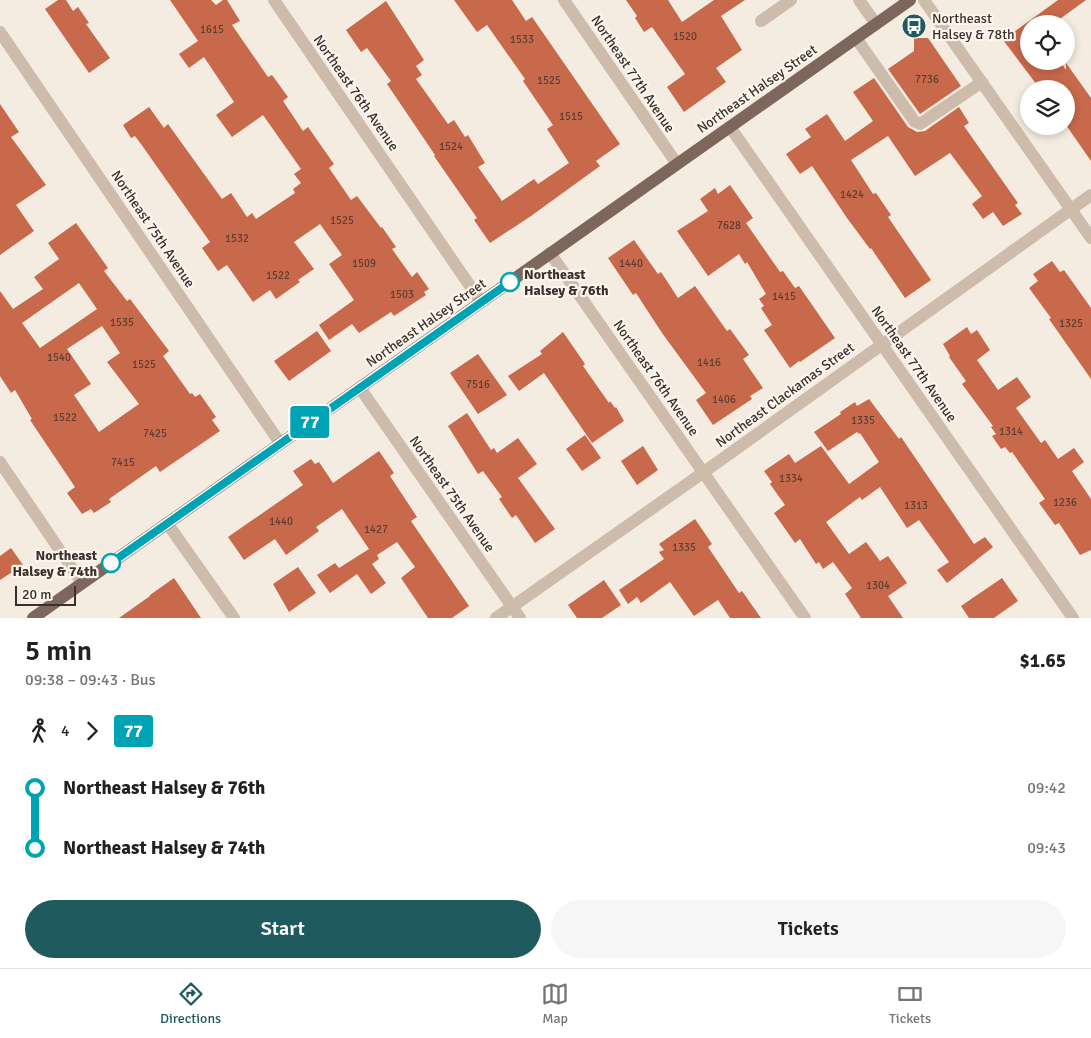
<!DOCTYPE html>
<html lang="en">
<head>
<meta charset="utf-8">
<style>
  body { margin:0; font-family:Signika,sans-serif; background:#f6f6f6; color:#202124; height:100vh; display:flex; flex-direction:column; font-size:19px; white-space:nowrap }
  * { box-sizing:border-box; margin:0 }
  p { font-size:16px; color:#757577 }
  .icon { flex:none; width:28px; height:28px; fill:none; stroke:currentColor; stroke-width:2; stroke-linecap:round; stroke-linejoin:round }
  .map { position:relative; height:618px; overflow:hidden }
  .sheet { display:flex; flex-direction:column; background:#fff; flex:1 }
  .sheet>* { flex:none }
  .badge { padding:0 10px; border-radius:4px; font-size:18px; line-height:32px }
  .tools { position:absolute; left:1020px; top:15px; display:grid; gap:10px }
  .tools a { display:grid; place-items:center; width:55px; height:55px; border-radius:50%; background:#fff; box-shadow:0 2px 8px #0003; font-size:25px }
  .scale { position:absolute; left:15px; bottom:12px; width:61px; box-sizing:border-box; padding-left:5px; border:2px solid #3b302b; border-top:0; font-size:14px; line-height:18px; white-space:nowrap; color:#3b302b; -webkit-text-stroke:4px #fbf5ee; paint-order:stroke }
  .map>.badge { position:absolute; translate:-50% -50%; box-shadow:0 0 0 2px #fff }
  .legs { display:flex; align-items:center; gap:8px; height:55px; padding:0 25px; font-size:16px }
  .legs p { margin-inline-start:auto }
  .head { display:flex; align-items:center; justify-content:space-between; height:85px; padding:0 25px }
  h1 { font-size:28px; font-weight:600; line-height:38px }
  .button { display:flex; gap:10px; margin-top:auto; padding:10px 25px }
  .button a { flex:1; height:58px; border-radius:30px; background:#1f5a5e; color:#fff; font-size:20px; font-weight:600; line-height:58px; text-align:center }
  .button a+a { background:#f6f6f6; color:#202124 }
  ul { padding:0 25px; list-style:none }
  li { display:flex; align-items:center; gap:18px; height:60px; font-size:19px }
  li i { display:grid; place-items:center; width:8px; height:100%; margin:0 6px; background:currentColor }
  li i::after { content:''; width:12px; height:12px; margin:-6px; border:4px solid; border-radius:50%; background:#fff }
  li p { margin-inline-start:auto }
  li:first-child i { background:linear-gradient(#0000 50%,currentColor 0) }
  li:last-child i { background:linear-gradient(currentColor 50%,#0000 0) }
  .menu { display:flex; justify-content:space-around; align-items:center; height:70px; border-top:1px solid #e0e0e0; background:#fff; font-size:14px; color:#757577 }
  .menu a { display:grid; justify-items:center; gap:2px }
  .menu .on { color:#1f5a5e }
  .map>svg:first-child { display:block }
</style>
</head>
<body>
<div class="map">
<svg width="1091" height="618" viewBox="0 0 1091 618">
  <rect width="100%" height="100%" fill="#f4ebe1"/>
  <!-- building -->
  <g fill="#c8694b" fill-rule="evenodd">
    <polygon points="58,0 66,0 73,11 78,7 89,23 86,24 110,58 89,73 45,9"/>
    <polygon points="170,0 211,0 216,5 223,0 227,0 240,21 232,25 268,77 272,75 288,97 283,101 303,131 308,127 334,164 329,168 351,200 357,196 381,228 382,227 396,247 392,249 412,277 417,272 429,289 424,292 426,295 394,316 391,312 359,333 352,324 329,340 319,325 354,300 329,264 342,255 320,224 294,242 314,269 298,280 300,282 276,299 270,290 253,302 227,265 218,271 202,248 210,242 141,144 135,136 131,138 123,125 149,107 164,128 168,124 222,199 231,193 247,217 252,213 256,219 295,193 293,189 301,183 294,174 301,169 263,115 232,137 216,115 234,102 204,57 189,68 179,54 198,41"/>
    <polygon points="454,0 512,0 526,21 532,17 620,144 596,161 600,166 531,216 490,243 474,220 477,218 434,156 435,155 387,84 391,81 367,48 361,52 346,30 386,1 424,60 416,66 422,75 416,79 448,124 454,120 465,137 468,135 485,163 478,167 502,201 534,179 538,184 569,163 547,129 553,125 523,81 525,79 487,25 477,32"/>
    <polygon points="626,0 668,0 682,22 714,0 745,0 721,16 742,50 716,68 726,82 684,112 667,87 685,74 652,27 644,32 635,18 637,16"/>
    <polygon points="1058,0 1086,0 1053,24 1029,24 1029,61 1060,61 1066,70 1066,63 1091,98 1091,161 1066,125 1066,89 1040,89 1003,40"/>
    <polygon points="914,38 928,38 961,86 920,114 888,69 914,51"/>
    <polygon points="874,78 908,127 917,132 925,131 959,107 969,123 964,126 1018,203 1015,205 1022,214 1003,226 993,212 983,219 972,204 982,196 950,153 915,176 888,136 851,160 873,194 876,193 891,215 888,217 931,280 905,298 871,248 870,249 847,218 812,166 800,174 786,154 811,137 805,129 827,114 845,141 873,121 853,92"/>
    <polygon points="0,104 19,132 11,137 46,185 16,205 34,231 0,255"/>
    <polygon points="730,185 753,218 746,223 780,272 783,271 795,288 799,286 835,338 800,362 799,361 790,368 764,330 772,325 761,308 764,306 759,299 766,294 747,262 745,264 739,254 708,276 677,231 708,211 700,199 715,188 718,194"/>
    <path d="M76 223 108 268 104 271 127 301 130 299 169 351 163 356 190 394 192 393 195 397 200 394 216 417 212 420 220 431 160 472 156 466 109 499 111 502 94 513 91 509 82 514 67 493 75 487 30 420 32 419 15 390 11 393 0 376V291L13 309 43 289 34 277 59 259 48 243ZM79 283 97 309 40 348 22 323ZM102 326 120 353 107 362 139 404 99 432 74 395 91 384 67 349Z"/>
    <polygon points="634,240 658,274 661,272 678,298 695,286 727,331 730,329 749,355 743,359 763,388 750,396 752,399 713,425 696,400 706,393 662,333 636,293 633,295 608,258"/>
    <polygon points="1052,261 1060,272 1064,270 1091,308 1091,379 1049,319 1051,318 1029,288 1038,281 1033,274"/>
    <polygon points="967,327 971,334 977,330 990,350 977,360 998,390 1017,377 1031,397 1016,408 1041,443 1045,440 1058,459 1074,448 1084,462 1072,471 1091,499 1091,550 1080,555 1059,523 1055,525 1039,503 1045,499 1012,452 1010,453 1005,447 1001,449 992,436 996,434 991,427 993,426 962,384 966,381 949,357 950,356 943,344"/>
    <polygon points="317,331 331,351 289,381 274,361"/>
    <polygon points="563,332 585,364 583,366 609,403 610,401 615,408 616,407 624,421 592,443 544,373 519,391 508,376 542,354 540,351"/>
    <polygon points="478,354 507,395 478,414 450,373"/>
    <polygon points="869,399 899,439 901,437 974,544 985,537 993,547 947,583 937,570 949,562 919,520 907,528 880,487 862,500 860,497 826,522 849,554 866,542 880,561 888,556 907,583 888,596 903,618 861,618 845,594 852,588 833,562 823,569 819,562 816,564 800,539 795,543 774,513 785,505 770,484 772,482 764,471 789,454 795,463 821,446 849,484 879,462 860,433 859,434 857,432 828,451 814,432 841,414 840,412 855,402 857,406"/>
    <polygon points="467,413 491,450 494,448 497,453 518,438 537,464 518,478 555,529 535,543 516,515 512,518 499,499 502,497 483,471 478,474 448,426"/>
    <polygon points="585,435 601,458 582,471 566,449"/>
    <polygon points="643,446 658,470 637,485 621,461"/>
    <polygon points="379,451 394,473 390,476 417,517 411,521 469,606 452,618 428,618 401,578 415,567 397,542 377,555 379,559 372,564 386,583 371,594 357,574 330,593 317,575 335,563 339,568 369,549 342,509 316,527 319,531 286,555 275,539 244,560 228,537 303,485 293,471 311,459 315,464 319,462 333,483"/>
    <polygon points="695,519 712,544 708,547 739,593 742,591 761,618 730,618 718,600 694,616 670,582 641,603 637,597 628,604 619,590 664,559 659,552 664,550 659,544"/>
    <polygon points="11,548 23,565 0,580 0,556"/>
    <polygon points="298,567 316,593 289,612 273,584"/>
    <polygon points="174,578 201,618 119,618 150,596 150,595"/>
    <polygon points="1002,578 1018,601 994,618 969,618 961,606"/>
    <polygon points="604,580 621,605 602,618 577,618 568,605"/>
  </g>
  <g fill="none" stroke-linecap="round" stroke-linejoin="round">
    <!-- minor -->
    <g stroke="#cdbbac" stroke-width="12">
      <polyline points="274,0 481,302"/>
      <polyline points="564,0 677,164"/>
      <polyline points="859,0 876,24"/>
      <polyline points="924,0 1091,238"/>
      <polyline points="761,21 791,0"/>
      <polyline points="0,32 280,443"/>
      <polyline points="856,38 915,122 920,124 982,82"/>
      <polyline points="730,127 1073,618"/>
      <polyline points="550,253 805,618"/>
      <polyline points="360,388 520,618"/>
      <polyline points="0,462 82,583"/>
      <polyline points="167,523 234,618"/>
      <polyline points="496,618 704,472 1091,195"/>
    </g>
    <!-- major -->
    <polyline stroke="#7d675c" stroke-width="12" points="33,618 910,0"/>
  </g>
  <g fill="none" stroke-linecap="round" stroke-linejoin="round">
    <defs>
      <polyline id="line-1" points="111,563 510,282"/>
    </defs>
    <!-- line-1 casing -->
    <use href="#line-1" stroke="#fff" stroke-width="11"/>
    <!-- line-1 -->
    <use href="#line-1" stroke="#00a3b4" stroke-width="8"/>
  </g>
  <!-- icons -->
  <defs>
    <symbol id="bus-disc" viewBox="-11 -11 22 22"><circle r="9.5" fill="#1f5a5e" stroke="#fbf5ee"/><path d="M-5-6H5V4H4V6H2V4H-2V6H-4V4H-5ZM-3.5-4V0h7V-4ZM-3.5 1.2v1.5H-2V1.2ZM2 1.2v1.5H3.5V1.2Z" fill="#fff"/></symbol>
  </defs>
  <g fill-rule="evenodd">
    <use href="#bus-disc" x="900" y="12" width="28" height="28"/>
  </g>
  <!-- markers -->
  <g fill="#fff" stroke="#00a3b4" stroke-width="2.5">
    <circle cx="510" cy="282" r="9"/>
    <circle cx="111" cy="563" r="9"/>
  </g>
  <g text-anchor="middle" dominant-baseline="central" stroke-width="4.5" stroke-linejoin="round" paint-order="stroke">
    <!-- number labels -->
    <g font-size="11" fill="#5e3e33">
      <text x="212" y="29">1615</text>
      <text x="685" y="36">1520</text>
      <text x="522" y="39">1533</text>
      <text x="927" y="79">7736</text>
      <text x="549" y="80">1525</text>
      <text x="571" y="116">1515</text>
      <text x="451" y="146">1524</text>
      <text x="852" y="194">1424</text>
      <text x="342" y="220">1525</text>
      <text x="729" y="225">7628</text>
      <text x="237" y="238">1532</text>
      <text x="364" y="263">1509</text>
      <text x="631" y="263">1440</text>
      <text x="278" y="275">1522</text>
      <text x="402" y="294">1503</text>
      <text x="784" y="296">1415</text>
      <text x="122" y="322">1535</text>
      <text x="1071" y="323">1325</text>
      <text x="59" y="357">1540</text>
      <text x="709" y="362">1416</text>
      <text x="144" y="364">1525</text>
      <text x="478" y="384">7516</text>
      <text x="724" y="399">1406</text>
      <text x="65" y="417">1522</text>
      <text x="863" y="420">1335</text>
      <text x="1011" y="431">1314</text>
      <text x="155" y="433">7425</text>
      <text x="123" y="462">7415</text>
      <text x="791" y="478">1334</text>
      <text x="1065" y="502">1236</text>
      <text x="916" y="505">1313</text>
      <text x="281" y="521">1440</text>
      <text x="376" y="529">1427</text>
      <text x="684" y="547">1335</text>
      <text x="878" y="585">1304</text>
    </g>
    <!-- poi labels -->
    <g font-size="14" fill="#3b302b" stroke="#fbf5ee" text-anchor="start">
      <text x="932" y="18">Northeast<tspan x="932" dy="16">Halsey &amp; 78th</tspan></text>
    </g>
    <!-- street labels -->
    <g font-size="14" fill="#3b302b" stroke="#fbf5ee">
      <text transform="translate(633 74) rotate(56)">Northeast 77th Avenue</text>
      <text transform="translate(757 89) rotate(-35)">Northeast Halsey Street</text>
      <text transform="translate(356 93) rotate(55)">Northeast 76th Avenue</text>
      <text transform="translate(153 229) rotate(56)">Northeast 75th Avenue</text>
      <text transform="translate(426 323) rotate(-35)">Northeast Halsey Street</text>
      <text transform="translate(914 364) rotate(55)">Northeast 77th Avenue</text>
      <text transform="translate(656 378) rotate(55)">Northeast 76th Avenue</text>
      <text transform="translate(785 395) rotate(-36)">Northeast Clackamas Street</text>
      <text transform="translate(452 494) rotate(55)">Northeast 75th Avenue</text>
    </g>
    <!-- stop labels -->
    <g font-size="14" font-weight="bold" fill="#3b302b" stroke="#fbf5ee" text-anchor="start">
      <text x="524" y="274">Northeast<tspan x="524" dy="16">Halsey &amp; 76th</tspan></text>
      <text x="97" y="555" text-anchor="end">Northeast<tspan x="97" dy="16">Halsey &amp; 74th</tspan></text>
    </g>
  </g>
</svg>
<div class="tools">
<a><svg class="icon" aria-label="locate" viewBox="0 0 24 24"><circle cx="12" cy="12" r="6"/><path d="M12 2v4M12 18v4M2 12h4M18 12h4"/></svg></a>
<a><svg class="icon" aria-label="layers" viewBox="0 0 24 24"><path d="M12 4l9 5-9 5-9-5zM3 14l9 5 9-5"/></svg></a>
</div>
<div class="scale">20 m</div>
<b class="badge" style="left:310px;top:422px;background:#00a3b4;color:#fff">77</b>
</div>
<section class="sheet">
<div class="head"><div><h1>5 min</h1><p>09:38 – 09:43 · Bus</p></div><b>$1.65</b></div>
<div class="legs"><svg class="icon" aria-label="walk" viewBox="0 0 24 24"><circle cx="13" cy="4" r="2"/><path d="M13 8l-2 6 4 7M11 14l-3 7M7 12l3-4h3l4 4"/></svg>4<svg class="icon" aria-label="forward" viewBox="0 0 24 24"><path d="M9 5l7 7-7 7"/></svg><b class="badge" style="background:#00a3b4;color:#fff">77</b></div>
<ul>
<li><i style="color:#00a3b4"></i><b>Northeast Halsey &amp; 76th</b><p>09:42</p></li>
<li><i style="color:#00a3b4"></i><b>Northeast Halsey &amp; 74th</b><p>09:43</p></li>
</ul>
<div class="button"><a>Start</a><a>Tickets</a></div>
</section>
<nav class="menu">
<a class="on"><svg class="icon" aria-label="directions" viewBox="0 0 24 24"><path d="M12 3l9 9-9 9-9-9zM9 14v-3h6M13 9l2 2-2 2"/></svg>Directions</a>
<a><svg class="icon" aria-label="map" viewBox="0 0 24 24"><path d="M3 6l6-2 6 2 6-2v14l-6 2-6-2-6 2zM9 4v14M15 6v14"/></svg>Map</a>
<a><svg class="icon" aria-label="tickets" viewBox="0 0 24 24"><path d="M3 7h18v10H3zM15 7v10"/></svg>Tickets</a>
</nav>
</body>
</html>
